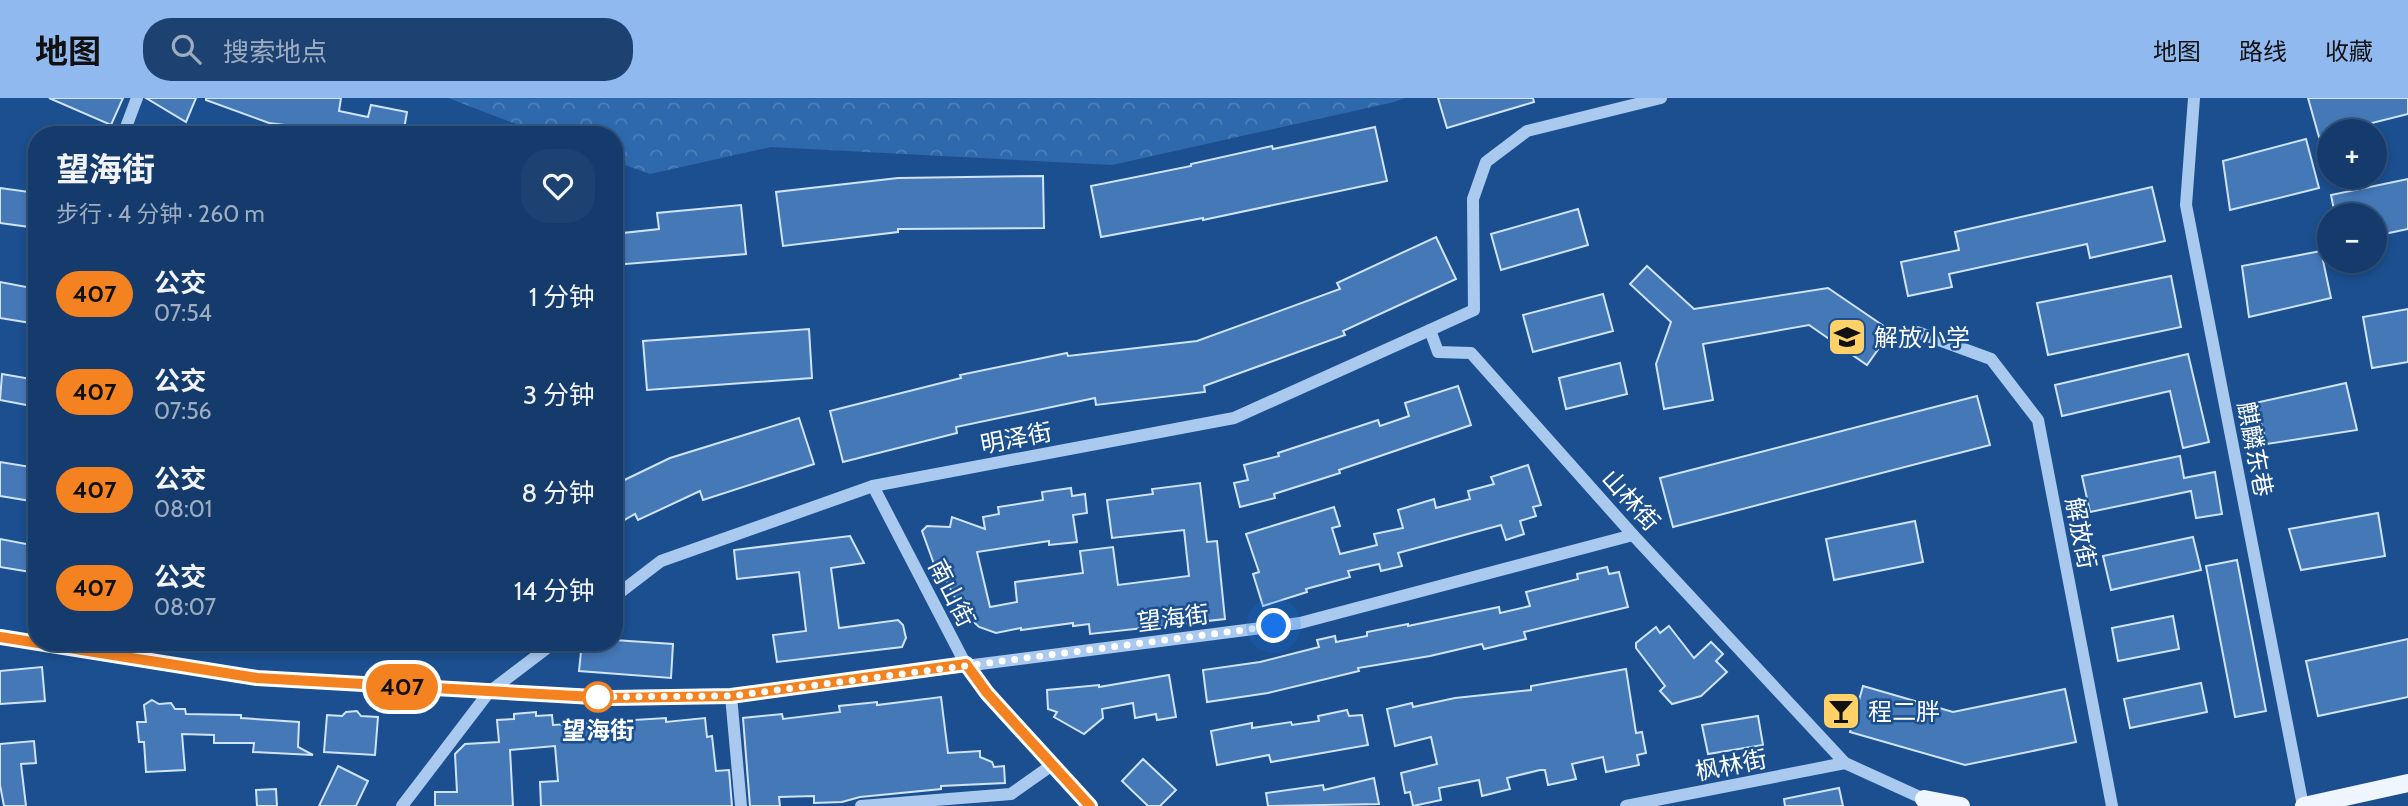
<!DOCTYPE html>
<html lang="zh">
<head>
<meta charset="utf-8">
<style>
  body { margin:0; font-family:Cabin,"Noto Sans SC",sans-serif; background:#1d4271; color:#f1f3f6; height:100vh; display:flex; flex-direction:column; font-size:26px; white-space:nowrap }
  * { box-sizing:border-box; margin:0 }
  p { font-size:23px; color:#9dadc1 }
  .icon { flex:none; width:38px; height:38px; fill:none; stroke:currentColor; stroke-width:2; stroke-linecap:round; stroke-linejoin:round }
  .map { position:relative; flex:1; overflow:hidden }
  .panel { position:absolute; left:28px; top:28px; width:595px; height:525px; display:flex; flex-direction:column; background:#143b6b; border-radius:28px; box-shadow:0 4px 10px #0003,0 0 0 2px #33557e }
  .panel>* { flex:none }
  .badge { padding:0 14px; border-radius:23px; font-size:24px; line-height:46px }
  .fabs { position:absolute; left:2317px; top:21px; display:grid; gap:14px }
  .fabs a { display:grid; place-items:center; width:70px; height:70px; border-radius:50%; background:#143b6b; box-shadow:0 4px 10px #0003,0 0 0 2px #33557e; font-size:35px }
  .you { position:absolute; width:35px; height:35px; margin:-18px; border:5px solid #fff; border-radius:50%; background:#1a73e8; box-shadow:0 0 0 10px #1a73e833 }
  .map>.badge { position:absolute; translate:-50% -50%; box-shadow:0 0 0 4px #fff }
  .round { display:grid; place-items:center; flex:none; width:74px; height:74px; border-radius:28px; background:#1d4271 }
  .headline { display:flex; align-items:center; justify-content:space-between; height:119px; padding:0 28px }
  h1 { font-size:33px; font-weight:700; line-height:52px }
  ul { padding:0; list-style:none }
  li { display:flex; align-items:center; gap:21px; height:98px; padding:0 28px }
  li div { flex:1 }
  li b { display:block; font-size:26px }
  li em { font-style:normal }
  li .badge { min-width:77px; font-weight:700; text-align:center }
  header { display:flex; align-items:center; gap:42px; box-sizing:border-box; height:98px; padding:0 35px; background:#90b9f0; color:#111 }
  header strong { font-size:33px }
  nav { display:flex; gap:38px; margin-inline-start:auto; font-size:24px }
  .search { width:490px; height:63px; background:#1d4271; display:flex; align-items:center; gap:18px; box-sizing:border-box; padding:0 24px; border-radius:28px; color:#9dadc1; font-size:26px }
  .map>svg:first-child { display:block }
</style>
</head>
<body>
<header>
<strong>地图</strong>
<div class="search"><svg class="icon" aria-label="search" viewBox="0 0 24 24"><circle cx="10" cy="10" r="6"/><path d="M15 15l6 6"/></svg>搜索地点</div>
<nav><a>地图</a><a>路线</a><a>收藏</a></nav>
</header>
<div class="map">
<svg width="2408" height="708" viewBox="0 0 2408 708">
  <defs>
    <pattern id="forest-crowns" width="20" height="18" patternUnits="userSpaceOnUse" patternTransform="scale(1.75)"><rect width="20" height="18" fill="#2e69ad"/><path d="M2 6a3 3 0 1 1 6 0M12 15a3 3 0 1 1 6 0" fill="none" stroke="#4d80b9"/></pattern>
  </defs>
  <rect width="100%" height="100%" fill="#1b4f8f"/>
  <!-- forest -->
  <polygon fill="url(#forest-crowns)" points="448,0 1405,0 1394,4 1112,67 771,49 650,76 614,63 614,37 545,37"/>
  <!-- building -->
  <g fill="#4478b7" stroke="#cfe3fa" stroke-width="2">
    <polygon points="49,0 123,0 111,27"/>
    <polygon points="146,0 196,0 186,24"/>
    <polygon points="206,0 341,0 339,13 368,19 371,7 407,14 403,37 364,37 269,25 206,2"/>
    <polygon points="1438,0 1533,0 1534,4 1447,30"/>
    <polygon points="2308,0 2408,0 2408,16 2340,33 2329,33 2329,36 2319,39"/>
    <polygon points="1375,29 1387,83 1203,122 1203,120 1101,139 1091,88 1191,68 1191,66 1272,48 1273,51"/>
    <polygon points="2306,41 2319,90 2230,112 2223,63"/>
    <polygon points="1043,78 1044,130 898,131 898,134 783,148 776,94 898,80"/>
    <polygon points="2408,81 2408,131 2375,138 2375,117 2335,117 2331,97"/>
    <polygon points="2152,89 2165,143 2090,160 2087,146 1949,176 1952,189 1908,198 1901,164 1959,152 1955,134"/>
    <polygon points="0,90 37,95 37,130 0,125"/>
    <polygon points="741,107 746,156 614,167 614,136 659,131 657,115"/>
    <polygon points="1578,111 1588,147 1501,172 1491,136"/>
    <polygon points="1436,139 1456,181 1343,233 1345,237 1204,288 1205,294 1096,307 1095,300 956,329 957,335 843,364 830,313 961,280 960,277 1067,255 1068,258 1197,243 1340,191 1337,185"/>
    <polygon points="2321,153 2331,200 2249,219 2242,168"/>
    <polygon points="1647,168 1694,211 1828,190 1891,233 1867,267 1809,227 1703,246 1713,302 1664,311 1656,266 1671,224 1630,186"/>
    <polygon points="2171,178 2181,229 2048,257 2037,205"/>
    <polygon points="0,184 37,191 37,226 0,220"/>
    <polygon points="1603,196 1613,233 1533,254 1523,217"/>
    <polygon points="2408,211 2408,264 2372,270 2363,219"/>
    <polygon points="809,231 812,280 647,292 643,243"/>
    <polygon points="2188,256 2209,344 2183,350 2170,293 2062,318 2055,287"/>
    <polygon points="1620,265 1627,296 1566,311 1559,280"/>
    <polygon points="2,276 37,282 37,309 0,302"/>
    <polygon points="2346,285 2357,332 2267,346 2255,305"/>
    <polygon points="1458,288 1471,327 1339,372 1340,375 1274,396 1275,400 1240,409 1234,385 1248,382 1244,367 1279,358 1278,355 1378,322 1380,328 1409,318 1405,305"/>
    <polygon points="1977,298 1990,347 1673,429 1660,380"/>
    <polygon points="799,320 814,366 703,402 700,393 638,422 635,416 614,428 614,387 670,360"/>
    <polygon points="2180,358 2184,380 2215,374 2222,416 2196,420 2191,393 2090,414 2082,378"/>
    <polygon points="0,364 37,370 37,404 0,398"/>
    <polygon points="1528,367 1541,407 1533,409 1536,418 1520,423 1524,436 1506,442 1501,427 1398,455 1402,468 1381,473 1379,466 1348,473 1350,479 1306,491 1307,494 1263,508 1253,476 1259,474 1246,436 1334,409 1340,428 1332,430 1340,456 1377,447 1374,436 1403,430 1398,412 1434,401 1436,410 1470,401 1468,393 1494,386 1491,379"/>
    <polygon points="1200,385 1207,444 1217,443 1225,521 1090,536 1089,526 1073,528 1073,525 1021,532 1021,530 996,535 979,529 962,513 937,465 934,466 922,433 927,428 950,429 952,419 985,431 983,419 999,416 998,409 1043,402 1042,394 1071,390 1072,398 1085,396 1087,415 1073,417 1077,444 1049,447 1049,443 977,454 990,509 1017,504 1015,484 1083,475 1080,453 1113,449 1118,487 1189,478 1184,432 1112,440 1107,402 1153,396 1152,391"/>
    <polygon points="2378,415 2385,458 2301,472 2289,431"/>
    <polygon points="1915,423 1923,464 1834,482 1826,441"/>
    <polygon points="850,438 864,465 831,470 839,530 898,522 903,527 906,540 902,549 777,564 773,537 806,533 799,474 737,481 734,452"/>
    <polygon points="2193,439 2201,472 2111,492 2103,458"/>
    <polygon points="0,441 37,448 37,475 0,469"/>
    <polygon points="2237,462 2266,613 2235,619 2206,468"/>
    <polygon points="1607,469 1609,476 1619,474 1628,509 1524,534 1526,541 1484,551 1482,546 1430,558 1358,570 1359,573 1268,595 1207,604 1203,572 1260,564 1319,549 1317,542 1335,538 1336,544 1367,538 1367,534 1408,526 1408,528 1499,509 1500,515 1530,508 1526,494 1578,481 1577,476"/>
    <polygon points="2173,518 2179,551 2118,563 2112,530"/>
    <polygon points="1669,528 1694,560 1711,544 1723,556 1716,563 1727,574 1701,598 1672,606 1660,593 1665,588 1636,550 1636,545 1656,529 1660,535"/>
    <polygon points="2408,541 2408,599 2318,618 2306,563"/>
    <polygon points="614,542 673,546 671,580 579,573 582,544 614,544"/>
    <polygon points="42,569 45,603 0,606 0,573"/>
    <polygon points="1626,571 1636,635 1642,634 1646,655 1637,657 1639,667 1606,674 1603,659 1572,666 1576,681 1548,687 1545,672 1540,672 1507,680 1510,691 1482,698 1479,682 1439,690 1441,702 1413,708 1410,694 1405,695 1401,675 1437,666 1431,639 1395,648 1387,611 1412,605 1413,609 1455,600 1531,592 1531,588"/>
    <polygon points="1169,577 1176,619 1157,622 1156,616 1135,620 1133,605 1102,611 1103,620 1084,636 1054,619 1057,614 1048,611 1047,592 1099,587 1099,589"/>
    <polygon points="2201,585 2207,614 2130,630 2124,601"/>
    <polygon points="1863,588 1953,614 2065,591 2076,644 1965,667 1850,634"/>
    <polygon points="941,599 948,655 980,653 980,659 992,664 994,669 1004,668 1005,685 941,688 941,691 860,699 842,704 814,705 814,698 779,699 780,708 750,708 743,620 782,616 783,621 840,614 839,608 877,604 877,607"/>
    <polygon points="152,602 159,606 171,605 175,611 185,611 186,616 241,617 241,620 299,624 298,649 313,657 253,654 254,645 214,645 214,637 182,636 185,672 146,674 144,644 139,644 137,624 146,624 144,607"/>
    <polygon points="1347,612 1349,618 1362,617 1368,647 1271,664 1269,657 1217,667 1211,633 1252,625 1252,630 1291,624 1292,627 1319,623 1318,618"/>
    <polygon points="357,613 361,618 378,619 375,657 324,654 327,617 342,618 346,614"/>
    <polygon points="536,614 536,618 552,617 553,627 666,620 666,624 705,620 707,639 712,638 716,673 729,672 732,708 541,708 540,684 558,683 555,648 510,652 513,708 435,708 435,694 457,694 455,656 465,646 499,644 497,622 514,621 514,616"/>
    <polygon points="1758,618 1763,647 1708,656 1702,627"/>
    <polygon points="34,643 36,665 21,666 26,708 4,708 0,687 0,646"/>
    <polygon points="1143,661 1176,692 1160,708 1148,708 1122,683"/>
    <polygon points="338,668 368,683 356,708 319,708"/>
    <polygon points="1374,680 1379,706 1268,708 1266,695 1323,687 1324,692"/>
    <polygon points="1839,690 1843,708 1785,708 1784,701"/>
    <polygon points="276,691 277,708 257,708 256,692"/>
  </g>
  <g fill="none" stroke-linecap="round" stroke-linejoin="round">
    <!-- minor -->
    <g stroke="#a9c9ee" stroke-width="12">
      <polyline points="1661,0 1527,33 1486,64 1473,101 1474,212 1430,232 1438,254 1471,255 1633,437 1845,665 1924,701 1927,708"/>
      <polyline points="2194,0 2186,107 2303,708"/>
      <polyline points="123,37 137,0"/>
      <polyline points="1917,234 1991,261 2038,322 2112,708"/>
      <polyline points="873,388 966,567 987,595 1090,708"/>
      <polyline points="614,499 661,463 873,388 1234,320 1430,232"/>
      <polyline points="0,539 256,580 612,600 731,598 1300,525 1633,437"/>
      <polyline points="731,598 741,708"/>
      <polyline points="402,708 489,594 555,544"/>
      <polyline points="861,708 1011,696 1052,667"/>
      <polyline points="1626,708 1845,665"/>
    </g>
    <!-- major -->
    <g stroke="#f0f6ff" stroke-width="18">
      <polyline points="1924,701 1961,708"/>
      <polyline points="2304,708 2408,685"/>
    </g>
  </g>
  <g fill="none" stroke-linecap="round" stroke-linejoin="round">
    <defs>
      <polyline id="line" points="0,539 257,580 612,600 731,598 966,566 987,595 1090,708"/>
    </defs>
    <!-- line casing -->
    <use href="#line" stroke="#fff" stroke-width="16"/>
    <!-- line -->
    <use href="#line" stroke="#f58220" stroke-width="10"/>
    <!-- walk -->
    <polyline stroke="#fff" stroke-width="7" stroke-dasharray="0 12.6" points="598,599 587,599 731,598 1274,528"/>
  </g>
  <!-- icons -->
  <defs>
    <symbol id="school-square" viewBox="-11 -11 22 22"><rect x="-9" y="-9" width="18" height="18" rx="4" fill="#ffd166" stroke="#1b4f8f"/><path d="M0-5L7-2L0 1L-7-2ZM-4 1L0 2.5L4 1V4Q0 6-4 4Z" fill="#111"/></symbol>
    <symbol id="bar-square" viewBox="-11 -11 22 22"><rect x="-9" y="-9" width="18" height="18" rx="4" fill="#ffd166" stroke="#1b4f8f"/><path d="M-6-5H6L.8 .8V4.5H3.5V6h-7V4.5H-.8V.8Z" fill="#111"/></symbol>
  </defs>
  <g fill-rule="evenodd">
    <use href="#school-square" x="1825" y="217" width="44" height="44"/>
    <use href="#bar-square" x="1819" y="591" width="44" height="44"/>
  </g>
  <!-- markers -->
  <circle fill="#fff" stroke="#f58220" stroke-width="3.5" cx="598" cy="599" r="14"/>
  <g text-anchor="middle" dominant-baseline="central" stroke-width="5" stroke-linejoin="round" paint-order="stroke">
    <!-- poi labels -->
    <g font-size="24" fill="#fff" stroke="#1b4f8f" text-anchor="start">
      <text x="1874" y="239">解放小学</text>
      <text x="1868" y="613">程二胖</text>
    </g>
    <!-- street labels -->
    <g font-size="24" fill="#fff" stroke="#1b4f8f">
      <text transform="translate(1016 340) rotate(-11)">明泽街</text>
      <text transform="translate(2255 351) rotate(79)">麒麟东巷</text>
      <text transform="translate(1631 402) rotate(48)">山林街</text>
      <text transform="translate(2081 435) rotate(79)">解放街</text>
      <text transform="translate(952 495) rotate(63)">南山街</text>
      <text transform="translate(1173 520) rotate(-7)">望海街</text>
      <text transform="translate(1731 667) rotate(-11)">枫林街</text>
    </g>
    <!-- stop labels -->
    <g font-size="24" font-weight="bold" fill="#fff" stroke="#1b4f8f">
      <text x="598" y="632">望海街</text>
    </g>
  </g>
</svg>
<div class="fabs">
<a>+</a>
<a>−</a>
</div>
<div class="you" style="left:1274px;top:528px"></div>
<b class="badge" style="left:402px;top:589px;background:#f58220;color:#111">407</b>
<section class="panel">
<div class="headline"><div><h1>望海街</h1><p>步行 · 4 分钟 · 260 m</p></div><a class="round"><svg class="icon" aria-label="heart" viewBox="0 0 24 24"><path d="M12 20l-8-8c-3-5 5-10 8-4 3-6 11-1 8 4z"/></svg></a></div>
<ul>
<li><span class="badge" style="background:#f58220;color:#111">407</span><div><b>公交</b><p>07:54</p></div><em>1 分钟</em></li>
<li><span class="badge" style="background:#f58220;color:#111">407</span><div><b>公交</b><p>07:56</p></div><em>3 分钟</em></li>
<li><span class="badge" style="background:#f58220;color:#111">407</span><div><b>公交</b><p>08:01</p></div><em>8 分钟</em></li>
<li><span class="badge" style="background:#f58220;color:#111">407</span><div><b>公交</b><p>08:07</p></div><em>14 分钟</em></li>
</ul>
</section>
</div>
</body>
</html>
